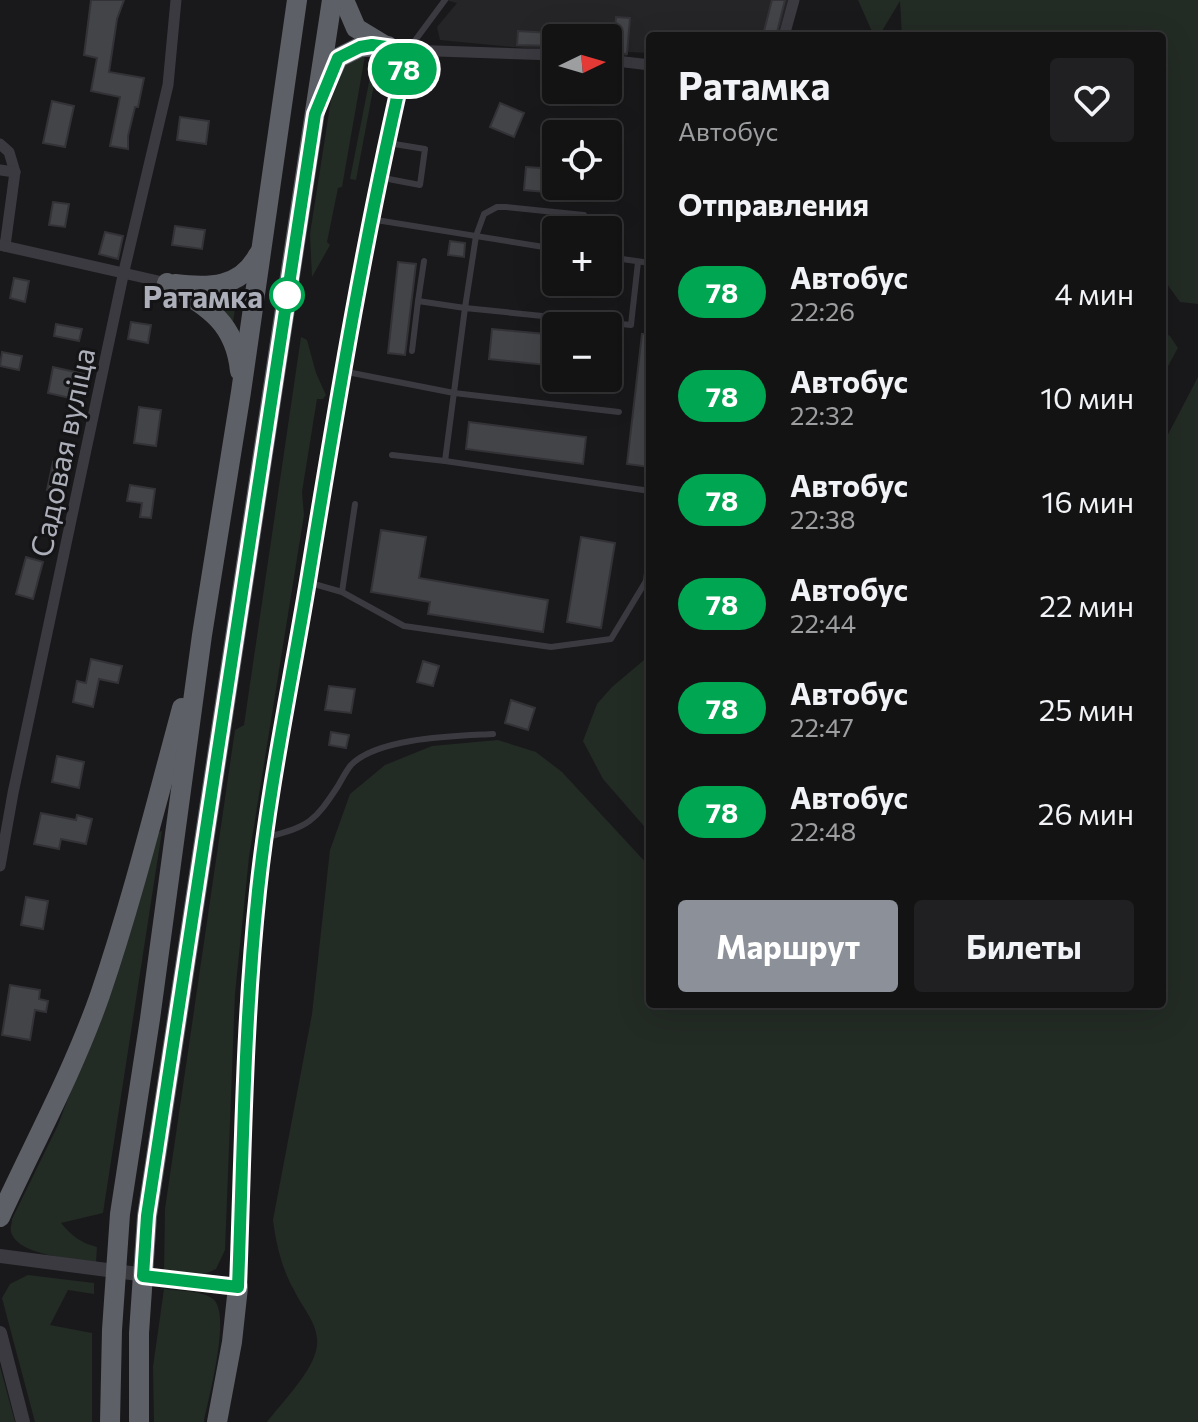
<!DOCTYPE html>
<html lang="ru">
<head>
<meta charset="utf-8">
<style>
  body { margin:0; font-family:Commissioner,sans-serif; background:#202022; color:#f1f3f6; height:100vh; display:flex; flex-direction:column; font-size:30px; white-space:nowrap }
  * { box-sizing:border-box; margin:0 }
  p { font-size:26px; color:#9d9ea0 }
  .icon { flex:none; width:44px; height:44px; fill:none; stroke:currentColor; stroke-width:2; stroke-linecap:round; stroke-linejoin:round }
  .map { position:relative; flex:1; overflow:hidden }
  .sheet { position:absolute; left:646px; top:32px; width:520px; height:976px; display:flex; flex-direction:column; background:#131314; border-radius:8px; box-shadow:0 8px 32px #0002,0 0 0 2px #323234 }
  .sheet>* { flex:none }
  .badge { padding:0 16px; border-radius:26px; font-size:28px; line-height:52px }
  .needle { width:52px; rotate:85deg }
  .buttons { position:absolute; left:542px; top:24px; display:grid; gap:16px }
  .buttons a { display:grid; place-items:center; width:80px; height:80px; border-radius:8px; background:#131314; box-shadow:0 8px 32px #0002,0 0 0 2px #323234; font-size:40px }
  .map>.badge { position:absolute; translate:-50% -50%; box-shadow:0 0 0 4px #fff }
  h2 { padding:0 32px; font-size:30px; line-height:72px }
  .round { display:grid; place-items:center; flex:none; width:84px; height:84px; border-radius:8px; background:#202022 }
  .headline { display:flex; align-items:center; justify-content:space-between; height:136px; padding:0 32px }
  h1 { font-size:38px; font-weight:700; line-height:60px }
  .cta { display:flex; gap:16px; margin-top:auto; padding:16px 32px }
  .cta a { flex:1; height:92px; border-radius:8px; background:#8c9099; color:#fff; font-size:32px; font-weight:700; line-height:92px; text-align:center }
  .cta a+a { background:#202022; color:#f1f3f6 }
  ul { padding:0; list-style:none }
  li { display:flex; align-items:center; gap:24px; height:104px; padding:0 32px }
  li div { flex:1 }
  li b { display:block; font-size:30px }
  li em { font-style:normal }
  li .badge { min-width:88px; font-weight:700; text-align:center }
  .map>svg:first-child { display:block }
</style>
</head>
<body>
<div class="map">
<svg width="1198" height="1422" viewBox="0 0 1198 1422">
  <rect width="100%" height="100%" fill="#19191b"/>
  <!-- built -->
  <polygon fill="#252528" points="445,0 789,0 778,36 650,36 650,53 628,52 627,56 608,55 608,38 556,38 556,51 440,40 437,27 457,3"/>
  <!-- green -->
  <g fill="#232b25">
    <polygon points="858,0 1198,0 1198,304 1180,302 1162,277 1162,36 902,36 900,1 879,36 874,36"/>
    <polygon points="366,50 342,187 338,188 327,242 330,245 312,277 310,234 335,74 340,65"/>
    <polygon points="375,52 378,52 389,66 387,76 376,74 356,180 350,179"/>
    <polygon points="239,283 233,322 219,306 199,293"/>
    <polygon points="1162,332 1170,336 1178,348 1162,377"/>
    <polygon points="301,337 307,340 316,373 326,395 323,399 317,399 302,492 304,515 249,857 235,994 225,1250 216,1269 205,1274 164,1270 165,1209 235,730 244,725"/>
    <path d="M1198 377V1422H267C281 1404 306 1378 314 1357 325 1330 305 1313 294 1290 282 1269 276 1244 273 1220L312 1014 330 850 350 794 385 765 432 746 498 740 536 752 562 772 650 867V1004H1162V446Z"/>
    <polygon points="650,655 650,833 603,779 583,741 597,704 612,687"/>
    <path d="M162 831 103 1213 61 1223C72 1236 81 1243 97 1247L96 1262C75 1259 18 1256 11 1232 10 1228 12 1223 12 1219L58 1125 114 977 157 833Z"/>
    <polygon points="28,1275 94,1283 94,1294 68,1290 50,1325 92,1333 92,1422 35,1422 2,1298 10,1284"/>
    <path d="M164 1289C178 1291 201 1290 213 1299 232 1314 208 1399 204 1422H154L153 1367Z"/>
    <polygon points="0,1366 15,1422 0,1422"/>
  </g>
  <!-- building -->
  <g fill="#434448" stroke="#333337" stroke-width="2">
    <polygon points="91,0 124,0 117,19 109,72 144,78 138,107 135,107 128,136 128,149 110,146 120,97 91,91 97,58 84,55"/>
    <polygon points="772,0 785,0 776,36 764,31"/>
    <polygon points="616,17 630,18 627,54 608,52 608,41 614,41"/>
    <polygon points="518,31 550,33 550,36 556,37 556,46 517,45"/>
    <polygon points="52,101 74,106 65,147 43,143"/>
    <polygon points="500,103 524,113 514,137 490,127"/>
    <polygon points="180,117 209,121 206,144 177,140"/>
    <polygon points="526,167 556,169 556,193 524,190"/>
    <polygon points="53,202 69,204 65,227 49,225"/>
    <polygon points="175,226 205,230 202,249 172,245"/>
    <polygon points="105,232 123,236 118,259 99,254"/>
    <polygon points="450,241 465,243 464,257 448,255"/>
    <polygon points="398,262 416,264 405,355 388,353"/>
    <polygon points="14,278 29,281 25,302 10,298"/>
    <polygon points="131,322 151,325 148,343 128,339"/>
    <polygon points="56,324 82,329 79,341 54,336"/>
    <polygon points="492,329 556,335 556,366 489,359"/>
    <polygon points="642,334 650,334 650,467 627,464"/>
    <polygon points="2,352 22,356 19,370 0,366"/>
    <polygon points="53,367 84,374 79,400 48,393"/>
    <polygon points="139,407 161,410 156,446 134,443"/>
    <polygon points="469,422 586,437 583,464 466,449"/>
    <polygon points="53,462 64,465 58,493 47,490"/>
    <polygon points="130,485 155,489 151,518 140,517 142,503 127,501"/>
    <polygon points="381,530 426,537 419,578 548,600 543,632 428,614 430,602 371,592"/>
    <polygon points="581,537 615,543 601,628 567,622"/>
    <polygon points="26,557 43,562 33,599 16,594"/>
    <polygon points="91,659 122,666 118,683 99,679 93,707 73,702 77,681 86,683"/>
    <polygon points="423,661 439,666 433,686 417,682"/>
    <polygon points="329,686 355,689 351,713 325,710"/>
    <polygon points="511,700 535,708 528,730 505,723"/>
    <polygon points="331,732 349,735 346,748 329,745"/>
    <polygon points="57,756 84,762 79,788 52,782"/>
    <polygon points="41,813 76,820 77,815 92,819 86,844 61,839 59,849 34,844"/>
    <polygon points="26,897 48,901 43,929 21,925"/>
    <polygon points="10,985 40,990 39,999 48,1001 46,1012 35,1010 30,1040 2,1035"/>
  </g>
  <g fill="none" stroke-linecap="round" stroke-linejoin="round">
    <!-- service -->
    <g stroke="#3a3a40" stroke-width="6">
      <polyline points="408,50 445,0"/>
      <polyline points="378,177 420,185 425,149 388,143"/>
      <polyline points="370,219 556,249"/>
      <polyline points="608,257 650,263"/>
      <polyline points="638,262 631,325 465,308 445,461 650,491"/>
      <polyline points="418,301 424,261"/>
      <polyline points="412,351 418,301 465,308 476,236 484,214 497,207 506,207 584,215"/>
      <polyline points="342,371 454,393 619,412"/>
      <polyline points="392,455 445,461"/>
      <polyline points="307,582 342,592 404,626 551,647 611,639 646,581 650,548"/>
      <polyline points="342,592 355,504"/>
      <path d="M267 837C309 827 315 821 338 786 342 779 346 771 351 765 378 737 457 736 493 734"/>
    </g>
    <!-- minor -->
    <g stroke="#3a3a40" stroke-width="11">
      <polyline points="784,36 794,0"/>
      <polyline points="408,50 556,55"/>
      <polyline points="608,60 650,65"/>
      <polyline points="0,144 9,152 15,172 5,246"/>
      <polyline points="0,170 15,172"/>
      <polyline points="0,245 167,283"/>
      <polyline points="0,866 13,793 124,271 168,85 176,0"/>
    </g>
    <!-- tertiary -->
    <g stroke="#3a3a40" stroke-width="14">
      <polyline points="0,1256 238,1287 242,1108 248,999 265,837 342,371 378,177 408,50 388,46"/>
      <polyline points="0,1333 23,1422"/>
    </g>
    <!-- trunk -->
    <g stroke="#5e6067" stroke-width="20">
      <polyline points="344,0 356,28 384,45"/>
      <polyline points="326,84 338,58 360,47 388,46"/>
      <path d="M167 283C206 306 235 321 240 371"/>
      <path d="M175 284C209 288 241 288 258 255"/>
      <path d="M0 1217C34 1143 73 1072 100 995 132 901 156 804 182 708"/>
      <polyline points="110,1422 112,1330 120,1214 150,1019 202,635 241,392 297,0"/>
      <polyline points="139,1422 139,1333 147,1216 332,0"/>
      <polyline points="217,1422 232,1342 238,1287"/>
    </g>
  </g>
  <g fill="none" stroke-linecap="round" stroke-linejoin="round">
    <defs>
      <path id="line" d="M372 45 408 50C366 226 337 403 308 581 291 684 269 787 258 891 244 1023 243 1155 238 1287L143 1276 147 1216 315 114 338 58 360 47Z"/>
    </defs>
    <!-- line casing -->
    <use href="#line" stroke="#fff" stroke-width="18"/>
    <!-- line -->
    <use href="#line" stroke="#00a651" stroke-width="12"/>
  </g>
  <!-- markers -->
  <circle fill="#fff" stroke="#00a651" stroke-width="4" cx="287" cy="295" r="16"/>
  <g text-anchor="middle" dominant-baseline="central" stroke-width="6" stroke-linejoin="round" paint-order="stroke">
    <!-- stop labels -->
    <g font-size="30" font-weight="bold" fill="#acafb9" stroke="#141416" text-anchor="end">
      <text x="263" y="295">Ратамка</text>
    </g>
    <!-- street labels -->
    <g font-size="30" fill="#acafb9" stroke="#141416">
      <text transform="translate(61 452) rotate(-78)">Садовая вуліца</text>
    </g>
  </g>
</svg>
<div class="buttons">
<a><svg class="needle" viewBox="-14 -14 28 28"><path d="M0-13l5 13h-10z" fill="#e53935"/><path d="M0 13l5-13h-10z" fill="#9d9ea0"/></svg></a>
<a><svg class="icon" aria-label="locate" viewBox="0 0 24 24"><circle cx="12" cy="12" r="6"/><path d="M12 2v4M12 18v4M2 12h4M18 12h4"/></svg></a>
<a>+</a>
<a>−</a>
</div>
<b class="badge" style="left:404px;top:69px;background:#00a651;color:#fff">78</b>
<section class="sheet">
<div class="headline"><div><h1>Ратамка</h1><p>Автобус</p></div><a class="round"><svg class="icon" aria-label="heart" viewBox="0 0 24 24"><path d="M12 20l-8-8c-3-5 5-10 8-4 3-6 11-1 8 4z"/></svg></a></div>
<h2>Отправления</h2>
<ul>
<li><span class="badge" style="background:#00a651;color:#fff">78</span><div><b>Автобус</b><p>22:26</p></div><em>4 мин</em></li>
<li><span class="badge" style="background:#00a651;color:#fff">78</span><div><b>Автобус</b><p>22:32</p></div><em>10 мин</em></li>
<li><span class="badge" style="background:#00a651;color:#fff">78</span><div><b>Автобус</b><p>22:38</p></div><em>16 мин</em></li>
<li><span class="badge" style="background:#00a651;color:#fff">78</span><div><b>Автобус</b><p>22:44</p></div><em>22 мин</em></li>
<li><span class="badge" style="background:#00a651;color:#fff">78</span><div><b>Автобус</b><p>22:47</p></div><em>25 мин</em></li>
<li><span class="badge" style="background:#00a651;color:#fff">78</span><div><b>Автобус</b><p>22:48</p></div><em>26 мин</em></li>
</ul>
<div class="cta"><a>Маршрут</a><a>Билеты</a></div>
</section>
</div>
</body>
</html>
